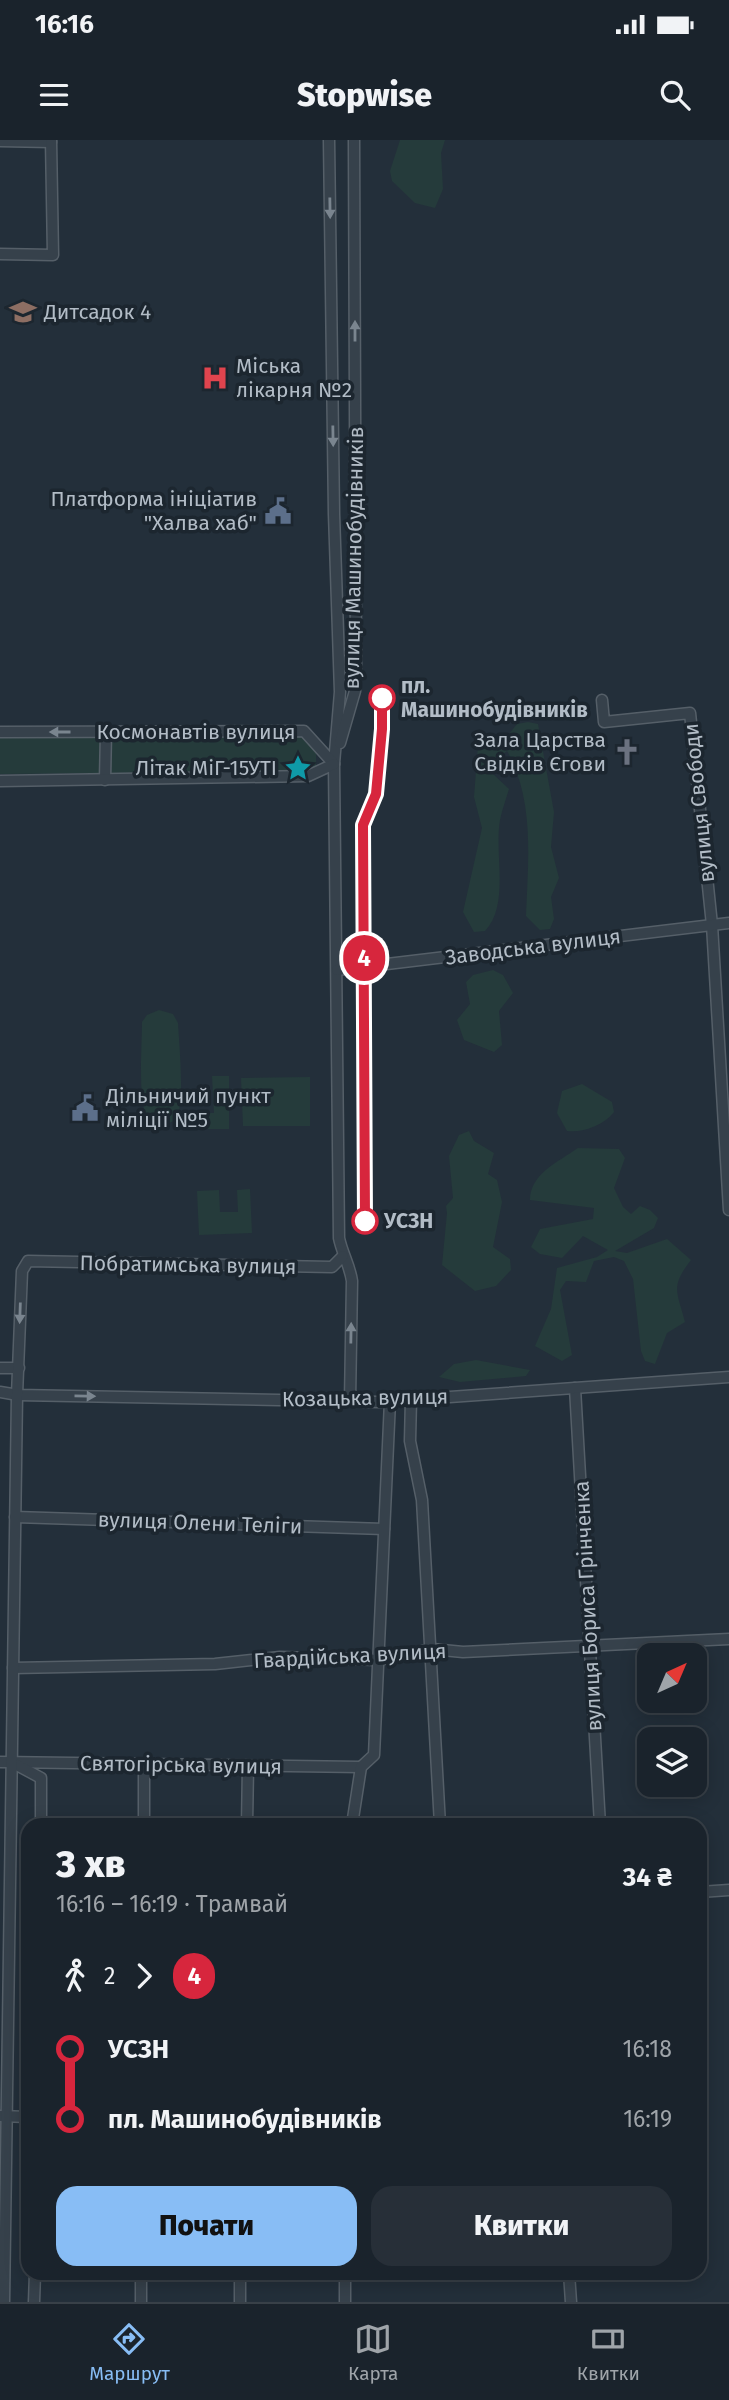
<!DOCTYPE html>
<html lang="uk">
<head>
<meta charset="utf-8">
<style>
  body { margin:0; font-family:"Fira Sans",sans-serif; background:#272f38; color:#f1f3f6; height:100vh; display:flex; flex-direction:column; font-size:26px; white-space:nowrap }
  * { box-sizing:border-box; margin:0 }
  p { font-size:23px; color:#9fa4a9 }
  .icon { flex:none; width:38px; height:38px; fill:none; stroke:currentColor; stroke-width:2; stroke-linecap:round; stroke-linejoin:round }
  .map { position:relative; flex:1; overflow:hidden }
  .sheet { position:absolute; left:21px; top:1678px; width:686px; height:462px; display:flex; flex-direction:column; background:#1a232c; border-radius:21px; box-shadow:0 4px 18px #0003,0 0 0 2px #384048 }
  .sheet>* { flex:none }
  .badge { padding:0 14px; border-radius:23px; font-size:24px; line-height:46px }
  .needle { width:46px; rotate:44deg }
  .buttons { position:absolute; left:637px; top:1503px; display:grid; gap:14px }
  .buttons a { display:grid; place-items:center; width:70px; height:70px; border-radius:14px; background:#1a232c; box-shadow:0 4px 18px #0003,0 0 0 2px #384048; font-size:35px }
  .map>.badge { position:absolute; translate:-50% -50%; box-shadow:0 0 0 4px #fff }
  .legs { display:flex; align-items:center; gap:10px; height:77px; padding:0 35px; font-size:23px }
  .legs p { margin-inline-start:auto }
  .headline { display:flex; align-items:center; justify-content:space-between; height:119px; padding:0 35px }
  h1 { font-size:38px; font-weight:800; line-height:52px }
  .primary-button { display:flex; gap:14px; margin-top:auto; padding:14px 35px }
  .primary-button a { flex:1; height:80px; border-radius:21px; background:#88bdf5; color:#111; font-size:28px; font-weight:800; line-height:80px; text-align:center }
  .primary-button a+a { background:#272f38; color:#f1f3f6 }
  ul { padding:0 35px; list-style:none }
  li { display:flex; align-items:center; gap:24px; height:70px; font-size:26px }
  li i { display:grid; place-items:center; width:10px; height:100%; margin:0 9px; background:currentColor }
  li i::after { content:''; width:18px; height:18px; margin:-9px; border:5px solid; border-radius:50%; background:#1a232c }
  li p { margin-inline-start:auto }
  li:first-child i { background:linear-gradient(#0000 50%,currentColor 0) }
  li:last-child i { background:linear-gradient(currentColor 50%,#0000 0) }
  .status { display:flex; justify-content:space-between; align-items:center; height:49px; padding:0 35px; background:#1a232c; direction:ltr }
  .status svg { height:19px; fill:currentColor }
  header { display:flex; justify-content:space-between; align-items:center; height:91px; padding:0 35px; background:#1a232c; font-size:32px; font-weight:800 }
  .tabs { display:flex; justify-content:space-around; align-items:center; height:98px; border-top:2px solid #384048; background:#1a232c; font-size:19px; color:#9fa4a9 }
  .tabs a { display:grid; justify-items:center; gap:4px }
  .tabs .on { color:#88bdf5 }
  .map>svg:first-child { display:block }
</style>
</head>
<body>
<div class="status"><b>16:16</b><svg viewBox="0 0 49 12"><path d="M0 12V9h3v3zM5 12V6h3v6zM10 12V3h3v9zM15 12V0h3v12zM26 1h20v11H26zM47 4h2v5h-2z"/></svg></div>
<header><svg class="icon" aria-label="menu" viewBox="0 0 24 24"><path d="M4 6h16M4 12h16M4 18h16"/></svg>Stopwise<svg class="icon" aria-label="search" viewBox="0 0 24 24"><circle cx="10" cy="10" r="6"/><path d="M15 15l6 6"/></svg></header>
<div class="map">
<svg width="729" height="2162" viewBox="0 0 729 2162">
  <rect width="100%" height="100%" fill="#232f3a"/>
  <!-- green -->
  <g fill="#253b3b">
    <polygon points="400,0 445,0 441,13 443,49 435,68 415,63 392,41 390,31"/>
    <path d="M528 582 538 584 554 672 551 707 559 738 551 757 554 779 550 789 540 790 526 776C528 721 535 661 507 611L491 624 493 634 509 649C506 659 502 670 500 680 494 714 510 765 485 791L474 792 463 772 482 688 474 657 478 605 484 596 505 599 517 584Z"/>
    <polygon points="316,596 316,631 0,634 0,597"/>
    <polygon points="493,830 503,835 513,853 499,871 502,905 494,912 464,900 457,880 470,864 466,842 473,835"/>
    <path d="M159 870 173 874 178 883C179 902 185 962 177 976 174 983 166 985 159 984 153 983 148 980 146 975 138 957 142 903 142 882L147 875Z"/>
    <polygon points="212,936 229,936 229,989 173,989 184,972 214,973"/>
    <polygon points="310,937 310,986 243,986 241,938"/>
    <path d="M582 944 612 962 614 972C604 985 583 993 567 991L557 973 562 951Z"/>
    <polygon points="469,991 474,1001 494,1013 488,1034 497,1040 502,1062 493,1107 510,1119 511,1130 496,1146 475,1151 442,1125 447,1073 446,1066 453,1058 449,1016 459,995"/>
    <path d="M578 1008 619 1009 625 1018 614 1048 623 1067 631 1074 640 1066 650 1070 658 1078 654 1088 615 1111 627 1113 667 1099 691 1120C670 1147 677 1151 685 1182L667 1193 655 1224 645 1221 641 1211 633 1139 624 1121 614 1117 594 1121 586 1142 566 1141 560 1150 572 1215 562 1221 535 1206 551 1169 557 1128 597 1117 608 1110 583 1096 562 1118 540 1114 531 1107 540 1089 593 1079 594 1068 530 1060C530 1034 558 1022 578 1008Z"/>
    <polygon points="250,1049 252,1093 199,1095 197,1051 219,1050 220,1072 238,1072 237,1050"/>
    <polygon points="476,1220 530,1230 526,1236 460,1242 439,1237 454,1224"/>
  </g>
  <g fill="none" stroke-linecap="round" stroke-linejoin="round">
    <defs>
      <g id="minor">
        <path d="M329 0 334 374 340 552 334 624 339 1098C342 1113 350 1126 352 1141L350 1261"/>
        <polyline points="0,1 51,2"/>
        <polyline points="0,114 53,115 51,0"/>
        <polyline points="602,560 604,582 690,573 712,785 729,1070"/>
        <polyline points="0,592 304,591 334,624"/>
        <polyline points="340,603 355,551 356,527 354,0"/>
        <polyline points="105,640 106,592"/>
        <polyline points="0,641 308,636 334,624"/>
        <polyline points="337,830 729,783"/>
        <polyline points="0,1228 19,1228"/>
        <polyline points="575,1248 600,1685"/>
        <polyline points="0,1252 18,1255 379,1262 729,1237"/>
        <polyline points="411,1259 410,1301 422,1360 440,1685"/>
        <polyline points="15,1377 384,1389"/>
        <polyline points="13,1528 215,1524 280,1517 379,1520 432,1509 463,1512 729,1499"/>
        <polyline points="0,1622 361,1627"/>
        <polyline points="15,1624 41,1638 41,1685"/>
        <polyline points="144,1685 144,1625"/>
        <polyline points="247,1685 248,1626"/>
        <polyline points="352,1685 361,1627 374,1615 390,1261"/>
        <polyline points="700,1752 729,1750"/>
        <polyline points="0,1976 28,1977"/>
        <polyline points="569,2133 571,2162"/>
        <polyline points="4,2162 17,1255 22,1131 28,1121 332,1127 343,1116"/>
        <polyline points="34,2162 35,2133"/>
        <polyline points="141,2162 141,2133"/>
        <polyline points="240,2162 240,2133"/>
        <polyline points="345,2162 345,2133"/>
      </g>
    </defs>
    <!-- minor casing -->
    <use href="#minor" stroke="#555f68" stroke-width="13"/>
    <!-- minor -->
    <use href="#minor" stroke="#36414b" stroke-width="10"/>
  </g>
  <!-- one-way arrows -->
  <defs><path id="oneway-solid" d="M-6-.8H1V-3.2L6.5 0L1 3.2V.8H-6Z" transform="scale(1.75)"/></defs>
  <g fill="#7a858f">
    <use href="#oneway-solid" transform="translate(330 68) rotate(89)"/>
    <use href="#oneway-solid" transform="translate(355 191) rotate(-90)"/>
    <use href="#oneway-solid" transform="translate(333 296) rotate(89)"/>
    <use href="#oneway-solid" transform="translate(60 592) rotate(180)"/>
    <use href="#oneway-solid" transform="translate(20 1173) rotate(92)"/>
    <use href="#oneway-solid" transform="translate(351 1193) rotate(-89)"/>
    <use href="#oneway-solid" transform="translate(85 1256) rotate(1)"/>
  </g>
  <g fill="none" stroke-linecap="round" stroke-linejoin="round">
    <defs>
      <polyline id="line-1" points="365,1081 363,685 376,654 382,589 382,558"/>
    </defs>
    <!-- line-1 casing -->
    <use href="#line-1" stroke="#fff" stroke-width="16"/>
    <!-- line-1 -->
    <use href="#line-1" stroke="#d7263d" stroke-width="10"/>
  </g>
  <!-- icons -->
  <defs>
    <symbol id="school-bare" viewBox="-9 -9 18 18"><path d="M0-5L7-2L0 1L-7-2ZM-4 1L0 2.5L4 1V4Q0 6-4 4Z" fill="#8d6e63" stroke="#1c262f" stroke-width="2.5" paint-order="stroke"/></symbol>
    <symbol id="hospital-bare" viewBox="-9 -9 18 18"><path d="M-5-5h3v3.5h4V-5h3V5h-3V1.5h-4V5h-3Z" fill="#e0444e" stroke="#1c262f" stroke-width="2.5" paint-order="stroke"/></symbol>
    <symbol id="civic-bare" viewBox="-9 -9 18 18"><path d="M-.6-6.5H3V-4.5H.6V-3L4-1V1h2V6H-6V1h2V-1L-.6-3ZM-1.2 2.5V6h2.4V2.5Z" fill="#5c6f8a" stroke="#1c262f" stroke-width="2.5" paint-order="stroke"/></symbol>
    <symbol id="church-bare" viewBox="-9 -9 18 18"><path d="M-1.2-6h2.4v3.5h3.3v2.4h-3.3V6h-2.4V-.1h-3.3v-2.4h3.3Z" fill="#6b7280" stroke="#1c262f" stroke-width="2.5" paint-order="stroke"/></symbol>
    <symbol id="sight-bare" viewBox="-9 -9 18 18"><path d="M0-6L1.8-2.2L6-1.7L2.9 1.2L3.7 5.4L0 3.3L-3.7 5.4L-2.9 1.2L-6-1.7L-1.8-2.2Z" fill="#0f9aa8" stroke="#1c262f" stroke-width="2.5" paint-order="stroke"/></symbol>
  </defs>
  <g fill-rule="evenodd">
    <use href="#school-bare" x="4" y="153" width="38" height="38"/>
    <use href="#hospital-bare" x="196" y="219" width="38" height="38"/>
    <use href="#civic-bare" x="259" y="352" width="38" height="38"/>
    <use href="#church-bare" x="608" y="593" width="38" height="38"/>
    <use href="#sight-bare" x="279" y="609" width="38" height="38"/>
    <use href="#civic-bare" x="66" y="949" width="38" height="38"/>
  </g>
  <!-- markers -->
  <g fill="#fff" stroke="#d7263d" stroke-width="3.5">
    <circle cx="382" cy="558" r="12"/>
    <circle cx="365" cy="1081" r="12"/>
  </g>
  <g text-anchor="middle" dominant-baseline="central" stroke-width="7" stroke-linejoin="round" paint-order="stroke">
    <!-- poi labels -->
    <g font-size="21" fill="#b2bcc6" stroke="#1c262f" text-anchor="start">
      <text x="44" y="172">Дитсадок 4</text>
      <text x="236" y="226">Міська<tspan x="236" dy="24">лікарня №2</tspan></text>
      <text x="257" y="359" text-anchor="end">Платформа ініціатив<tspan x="257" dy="24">"Халва хаб"</tspan></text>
      <text x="606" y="600" text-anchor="end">Зала Царства<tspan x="606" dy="24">Свідків Єгови</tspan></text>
      <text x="277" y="628" text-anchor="end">Літак МіГ-15УТІ</text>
      <text x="106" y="956">Дільничий пункт<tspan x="106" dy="24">міліції №5</tspan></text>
    </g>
    <!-- street labels -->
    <g font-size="21" fill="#b2bcc6" stroke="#1c262f">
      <text transform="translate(354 418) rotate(-89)">вулиця Машинобудівників</text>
      <text x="196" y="592">Космонавтів вулиця</text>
      <text transform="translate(699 663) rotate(-96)">вулиця Свободи</text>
      <text transform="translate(533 807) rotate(-7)">Заводська вулиця</text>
      <text transform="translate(188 1125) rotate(1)">Побратимська вулиця</text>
      <text transform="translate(365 1258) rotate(-1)">Козацька вулиця</text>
      <text transform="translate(200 1383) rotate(2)">вулиця Олени Теліги</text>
      <text transform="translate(588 1466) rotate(-93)">вулиця Бориса Грінченка</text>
      <text transform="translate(350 1516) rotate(-3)">Гвардійська вулиця</text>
      <text transform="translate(181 1625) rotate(1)">Святогірська вулиця</text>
    </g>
    <!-- stop labels -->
    <g font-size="21" font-weight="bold" fill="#b2bcc6" stroke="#1c262f" text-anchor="start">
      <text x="401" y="546">пл.<tspan x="401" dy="24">Машинобудівників</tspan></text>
      <text x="384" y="1081">УСЗН</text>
    </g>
  </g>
</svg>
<div class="buttons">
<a><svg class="needle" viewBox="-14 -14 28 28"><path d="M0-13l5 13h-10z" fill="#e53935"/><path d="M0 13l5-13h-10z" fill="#9fa4a9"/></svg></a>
<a><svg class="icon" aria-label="layers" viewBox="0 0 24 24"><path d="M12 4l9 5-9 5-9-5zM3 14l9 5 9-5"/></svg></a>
</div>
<b class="badge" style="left:364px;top:818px;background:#d7263d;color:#fff">4</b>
<section class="sheet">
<div class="headline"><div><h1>3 хв</h1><p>16:16 – 16:19 · Трамвай</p></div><b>34 ₴</b></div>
<div class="legs"><svg class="icon" aria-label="walk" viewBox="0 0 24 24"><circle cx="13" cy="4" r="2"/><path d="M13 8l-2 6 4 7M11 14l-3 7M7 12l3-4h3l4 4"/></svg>2<svg class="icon" aria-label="forward" viewBox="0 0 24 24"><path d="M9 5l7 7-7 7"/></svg><b class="badge" style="background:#d7263d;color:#fff">4</b></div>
<ul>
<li><i style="color:#d7263d"></i><b>УСЗН</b><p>16:18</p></li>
<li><i style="color:#d7263d"></i><b>пл. Машинобудівників</b><p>16:19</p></li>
</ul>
<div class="primary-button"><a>Почати</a><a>Квитки</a></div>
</section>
</div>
<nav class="tabs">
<a class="on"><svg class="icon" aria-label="directions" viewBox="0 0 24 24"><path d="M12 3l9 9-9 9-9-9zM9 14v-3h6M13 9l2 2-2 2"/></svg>Маршрут</a>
<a><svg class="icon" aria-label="map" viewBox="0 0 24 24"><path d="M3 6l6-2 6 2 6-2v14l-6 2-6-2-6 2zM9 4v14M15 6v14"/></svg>Карта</a>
<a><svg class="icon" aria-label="tickets" viewBox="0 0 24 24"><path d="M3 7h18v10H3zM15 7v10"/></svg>Квитки</a>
</nav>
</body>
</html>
